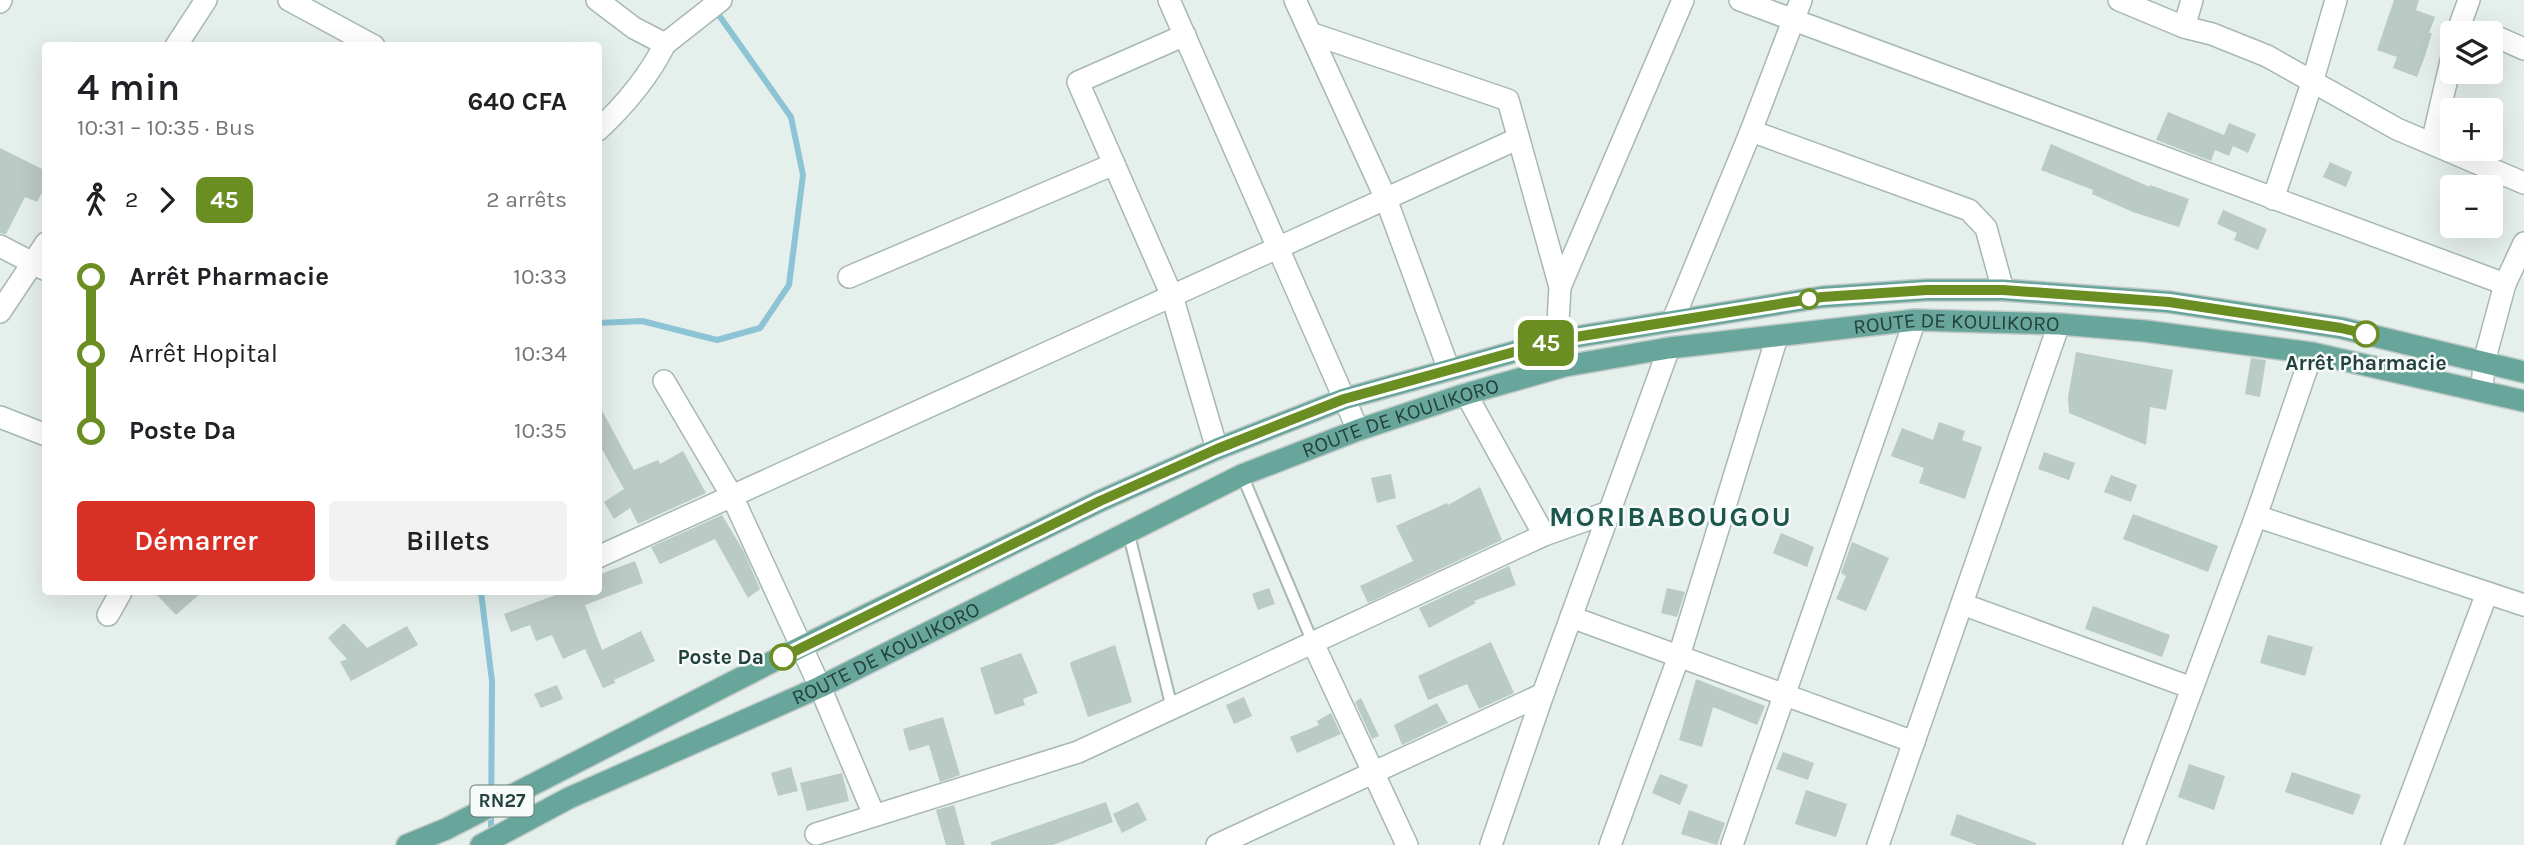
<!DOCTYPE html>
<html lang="fr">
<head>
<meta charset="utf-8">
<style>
  body { margin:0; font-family:Karla,sans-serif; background:#f2f2f2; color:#202124; height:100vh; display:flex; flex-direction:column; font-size:26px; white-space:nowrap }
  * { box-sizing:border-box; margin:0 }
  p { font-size:23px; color:#757577 }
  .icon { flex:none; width:38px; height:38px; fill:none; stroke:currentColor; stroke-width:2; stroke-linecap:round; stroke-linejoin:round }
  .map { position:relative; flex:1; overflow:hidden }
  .details { position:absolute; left:42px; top:42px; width:560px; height:553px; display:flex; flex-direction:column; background:#fff; border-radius:7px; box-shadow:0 7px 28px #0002 }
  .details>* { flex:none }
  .badge { padding:0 14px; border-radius:10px; font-size:24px; line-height:46px }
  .fabs { position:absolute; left:2440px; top:21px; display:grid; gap:14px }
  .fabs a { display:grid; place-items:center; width:63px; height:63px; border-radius:7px; background:#fff; box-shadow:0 7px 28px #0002; font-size:35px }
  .map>.badge { position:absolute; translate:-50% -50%; box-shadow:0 0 0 4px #fff }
  .legs { display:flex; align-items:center; gap:10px; height:77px; padding:0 35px; font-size:23px }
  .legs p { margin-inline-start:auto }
  .summary { display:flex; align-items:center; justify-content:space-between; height:119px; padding:0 35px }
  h1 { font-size:38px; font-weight:600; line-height:52px }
  .action { display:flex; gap:14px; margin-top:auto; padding:14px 35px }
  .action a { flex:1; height:80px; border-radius:7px; background:#d93025; color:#fff; font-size:28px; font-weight:600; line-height:80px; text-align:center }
  .action a+a { background:#f2f2f2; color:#202124 }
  ul { padding:0 35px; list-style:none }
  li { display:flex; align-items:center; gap:24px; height:77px; font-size:26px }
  li i { display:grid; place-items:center; width:10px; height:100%; margin:0 9px; background:currentColor }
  li i::after { content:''; width:18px; height:18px; margin:-9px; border:5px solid; border-radius:50%; background:#fff }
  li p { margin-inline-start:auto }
  li:first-child i { background:linear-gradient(#0000 50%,currentColor 0) }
  li:last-child i { background:linear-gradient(currentColor 50%,#0000 0) }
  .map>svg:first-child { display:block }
</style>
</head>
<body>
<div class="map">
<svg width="2524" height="845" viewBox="0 0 2524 845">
  <rect width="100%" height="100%" fill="#e5efeb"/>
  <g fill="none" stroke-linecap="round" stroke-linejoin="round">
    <!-- stream -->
    <g stroke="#8cc3d5" stroke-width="6">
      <polyline points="598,323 642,321 717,340 760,328 789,285 803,175 791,117 716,11"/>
      <polyline points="481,592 492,681 491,834"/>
    </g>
  </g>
  <!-- building -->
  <g fill="#bacac5">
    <polygon points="2394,0 2419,0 2416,10 2435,17 2429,33 2432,33 2425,56 2417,77 2393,68 2397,57 2377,50"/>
    <polygon points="2168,112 2224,135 2229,123 2256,134 2248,153 2233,146 2229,156 2215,150 2211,161 2156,140"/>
    <polygon points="2051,144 2150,187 2150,185 2189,199 2179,227 2133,212 2092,194 2093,190 2041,170"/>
    <polygon points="0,148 46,171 46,185 37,202 25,197 6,234 0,233"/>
    <polygon points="2330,162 2352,172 2346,187 2323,177"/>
    <polygon points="2223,210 2267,229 2258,250 2234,240 2237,233 2217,224"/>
    <polygon points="2076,352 2173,370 2166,410 2150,407 2146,445 2069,413 2068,397"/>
    <polygon points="2251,358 2266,360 2260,397 2245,394"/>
    <polygon points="598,403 634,470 658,460 660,464 683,451 706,493 638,524 630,508 614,519 604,502 624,489 598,442"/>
    <polygon points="1939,422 1965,431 1962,440 1982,447 1965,499 1919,483 1924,468 1891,456 1902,428 1933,440"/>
    <polygon points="2044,452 2075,463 2069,480 2038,469"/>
    <polygon points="1391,474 1396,498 1377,503 1371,478"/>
    <polygon points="2111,475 2137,485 2131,502 2104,492"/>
    <polygon points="1480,487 1502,540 1368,603 1360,586 1413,561 1396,526 1447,503 1448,505"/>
    <polygon points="2133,514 2218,546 2208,572 2123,539"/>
    <polygon points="722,515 744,552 760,589 748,598 715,539 660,564 651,547"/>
    <polygon points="1781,533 1814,547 1807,567 1773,553"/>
    <polygon points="1852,542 1889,558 1866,611 1836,599 1846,576 1841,573"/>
    <polygon points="635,561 643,583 585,605 602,650 641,631 655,661 614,680 615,683 603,688 585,649 563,659 552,635 536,641 530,625 511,632 504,614 564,592 598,592 598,575"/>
    <polygon points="1509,566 1516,585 1474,601 1476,603 1429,628 1419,608"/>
    <polygon points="1269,588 1275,604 1258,610 1252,594"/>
    <polygon points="1667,588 1685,592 1677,617 1661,613"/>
    <polygon points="154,592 202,592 176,615"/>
    <polygon points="2093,606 2170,635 2162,657 2085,629"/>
    <polygon points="344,623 367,648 407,626 418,645 351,681 340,662 347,659 328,638"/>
    <polygon points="2268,635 2313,647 2305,676 2260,663"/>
    <polygon points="1491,642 1514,693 1479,709 1467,684 1428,700 1418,676"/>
    <polygon points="1115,645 1132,702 1088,717 1070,664 1071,662"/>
    <polygon points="1021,653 1038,693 1023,699 1025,705 995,715 980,668"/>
    <polygon points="1696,679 1765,706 1757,725 1713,707 1702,747 1679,740"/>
    <polygon points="557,685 563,699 541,708 534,694"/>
    <polygon points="1244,697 1252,716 1234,724 1226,705"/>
    <polygon points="1361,698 1379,736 1372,739 1355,702"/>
    <polygon points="1437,703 1448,723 1402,745 1394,725"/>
    <polygon points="1331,713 1341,734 1297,753 1290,737 1319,725 1317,721"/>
    <polygon points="943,717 960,775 940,782 929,745 909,751 903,729"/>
    <polygon points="1783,752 1814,763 1808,780 1776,769"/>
    <polygon points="2189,764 2225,776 2214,810 2178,797"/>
    <polygon points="791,767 798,791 778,796 771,773"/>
    <polygon points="2292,772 2361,795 2353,815 2285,792"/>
    <polygon points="842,773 849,801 807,811 800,783"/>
    <polygon points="1660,774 1688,785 1680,805 1652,793"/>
    <polygon points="1806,790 1847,804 1836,837 1795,824"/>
    <polygon points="1106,802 1113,822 1053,845 991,845 991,842"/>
    <polygon points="1138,802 1147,820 1122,833 1113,814"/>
    <polygon points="954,805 965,845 946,845 936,810"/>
    <polygon points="1689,810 1725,823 1717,845 1681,834"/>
    <polygon points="1957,814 2036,843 2036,845 1977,845 1950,835"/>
  </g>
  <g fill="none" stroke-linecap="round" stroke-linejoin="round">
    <defs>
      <g id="service">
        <polyline points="1242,475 1313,643"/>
        <polyline points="1128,531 1172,708"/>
      </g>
      <g id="minor">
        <polyline points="289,0 374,46"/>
        <polyline points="597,0 634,28 665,44 721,0"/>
        <polyline points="1169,0 1358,430"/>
        <polyline points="1295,0 1386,199 1449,370"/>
        <polyline points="1740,0 2505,284"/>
        <polyline points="2119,0 2184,27 2212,34 2267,56 2397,129 2524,183"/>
        <polyline points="0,2 1,0"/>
        <polyline points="2184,27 2192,0"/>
        <polyline points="1310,33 1508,100 1560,287 1557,340"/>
        <polyline points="2457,33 2469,0"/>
        <polyline points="2490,34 2524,49"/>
        <polyline points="1185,35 1078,82 1172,296 1217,449"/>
        <polyline points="176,46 206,0"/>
        <path d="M598 130C626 104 648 78 665 44"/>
        <polyline points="1751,131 1969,210 1986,228 2003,290"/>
        <polyline points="2432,143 2452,57"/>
        <polyline points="2273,199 2312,83 2336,0"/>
        <polyline points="0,246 44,269"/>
        <polyline points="849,277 1114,164"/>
        <polyline points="1560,287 1683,0"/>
        <polyline points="0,312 46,243"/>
        <polyline points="1673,320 1751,131 1801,0"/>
        <polyline points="664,381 732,496 820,687 874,815"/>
        <polyline points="2482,390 2484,362 2505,284 2524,243"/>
        <polyline points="1466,394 1544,535"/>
        <polyline points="0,417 46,435"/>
        <polyline points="2256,516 2524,605"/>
        <polyline points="598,557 1517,139"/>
        <polyline points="1962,604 2192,688"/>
        <polyline points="108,615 121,592"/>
        <polyline points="1571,617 1914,742"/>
        <polyline points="1313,643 1407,845"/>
        <polyline points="816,834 1078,752 1544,535 1609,512"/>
        <polyline points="1217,845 1543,694"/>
        <polyline points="1491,845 1543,694 1669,348"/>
        <polyline points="1610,845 1679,656 1777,337"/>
        <polyline points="1732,845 1915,320"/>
        <polyline points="1878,845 2059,324"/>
        <polyline points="2134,845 2256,516 2312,353"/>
        <polyline points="2392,845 2487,593"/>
      </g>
      <g id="primary">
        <polyline points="407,845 446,829 801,647 1100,501 1217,449 1344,399 1557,340 1822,297 1927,290 2003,290 2169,302 2341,328 2524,372"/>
        <path id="s1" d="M481 845 569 798 820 687 1242 475 1358 430 1466 394 1565 366 1669 348 1915 320 2059 324 2145 331 2312 353 2524 401"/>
      </g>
    </defs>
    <!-- service casing -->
    <use href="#service" stroke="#a7b8b3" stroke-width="14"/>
    <!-- minor casing -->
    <use href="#minor" stroke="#a7b8b3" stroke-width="24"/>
    <!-- primary casing -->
    <use href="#primary" stroke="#c1cac9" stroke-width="24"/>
    <!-- service -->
    <use href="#service" stroke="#fff" stroke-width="10"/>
    <!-- minor -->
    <use href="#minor" stroke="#fff" stroke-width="21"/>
    <!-- primary -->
    <use href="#primary" stroke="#68a69c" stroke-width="21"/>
  </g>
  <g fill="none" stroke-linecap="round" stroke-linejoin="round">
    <defs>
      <polyline id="line-1" points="783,657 1100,501 1217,449 1344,399 1557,340 1822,297 1927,290 2003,290 2169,302 2341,328 2366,334"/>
    </defs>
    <!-- line-1 casing -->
    <use href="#line-1" stroke="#fff" stroke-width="16"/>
    <!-- line-1 -->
    <use href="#line-1" stroke="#6b8e23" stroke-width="10"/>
  </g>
  <!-- markers -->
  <g fill="#fff" stroke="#6b8e23" stroke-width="3.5">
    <circle cx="1809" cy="299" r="9"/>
    <circle cx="2366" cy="334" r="12"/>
    <circle cx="783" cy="657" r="12"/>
  </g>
  <g text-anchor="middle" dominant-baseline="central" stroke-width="5" stroke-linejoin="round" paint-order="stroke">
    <!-- shield labels -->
    <rect fill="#f6fbf9" stroke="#627a75" stroke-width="2" x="470.5" y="785.5" width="63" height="31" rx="5"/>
    <g font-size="19" font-weight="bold" fill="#23423d">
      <text x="502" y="801">RN27</text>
    </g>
    <!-- street labels -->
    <g font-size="21" fill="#23423d" stroke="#f6fbf9">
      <text stroke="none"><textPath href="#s1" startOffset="1582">ROUTE DE KOULIKORO</textPath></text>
      <text stroke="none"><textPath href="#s1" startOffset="1015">ROUTE DE KOULIKORO</textPath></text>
      <text stroke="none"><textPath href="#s1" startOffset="448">ROUTE DE KOULIKORO</textPath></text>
    </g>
    <!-- stop labels -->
    <g font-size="21" font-weight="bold" fill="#23423d" stroke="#f6fbf9">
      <text x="2366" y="363">Arrêt Pharmacie</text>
      <text x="764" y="657" text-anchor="end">Poste Da</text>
    </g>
    <!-- district labels -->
    <g font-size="28" font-weight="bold" letter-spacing="2" fill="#1d564d" stroke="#f6fbf9">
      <text x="1671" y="516">MORIBABOUGOU</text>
    </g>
  </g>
</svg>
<div class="fabs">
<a><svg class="icon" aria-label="layers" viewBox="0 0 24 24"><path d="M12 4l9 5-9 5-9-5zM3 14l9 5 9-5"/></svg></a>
<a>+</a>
<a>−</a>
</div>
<b class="badge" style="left:1546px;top:343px;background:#6b8e23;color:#fff">45</b>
<section class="details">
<div class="summary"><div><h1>4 min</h1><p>10:31 – 10:35 · Bus</p></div><b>640 CFA</b></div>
<div class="legs"><svg class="icon" aria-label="walk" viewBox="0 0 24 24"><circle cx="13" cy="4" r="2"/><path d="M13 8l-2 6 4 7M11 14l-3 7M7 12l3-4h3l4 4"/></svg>2<svg class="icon" aria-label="forward" viewBox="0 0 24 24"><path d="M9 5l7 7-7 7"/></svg><b class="badge" style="background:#6b8e23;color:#fff">45</b><p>2 arrêts</p></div>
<ul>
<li><i style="color:#6b8e23"></i><b>Arrêt Pharmacie</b><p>10:33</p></li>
<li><i style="color:#6b8e23"></i><span>Arrêt Hopital</span><p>10:34</p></li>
<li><i style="color:#6b8e23"></i><b>Poste Da</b><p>10:35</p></li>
</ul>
<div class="action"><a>Démarrer</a><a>Billets</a></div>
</section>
</div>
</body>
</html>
